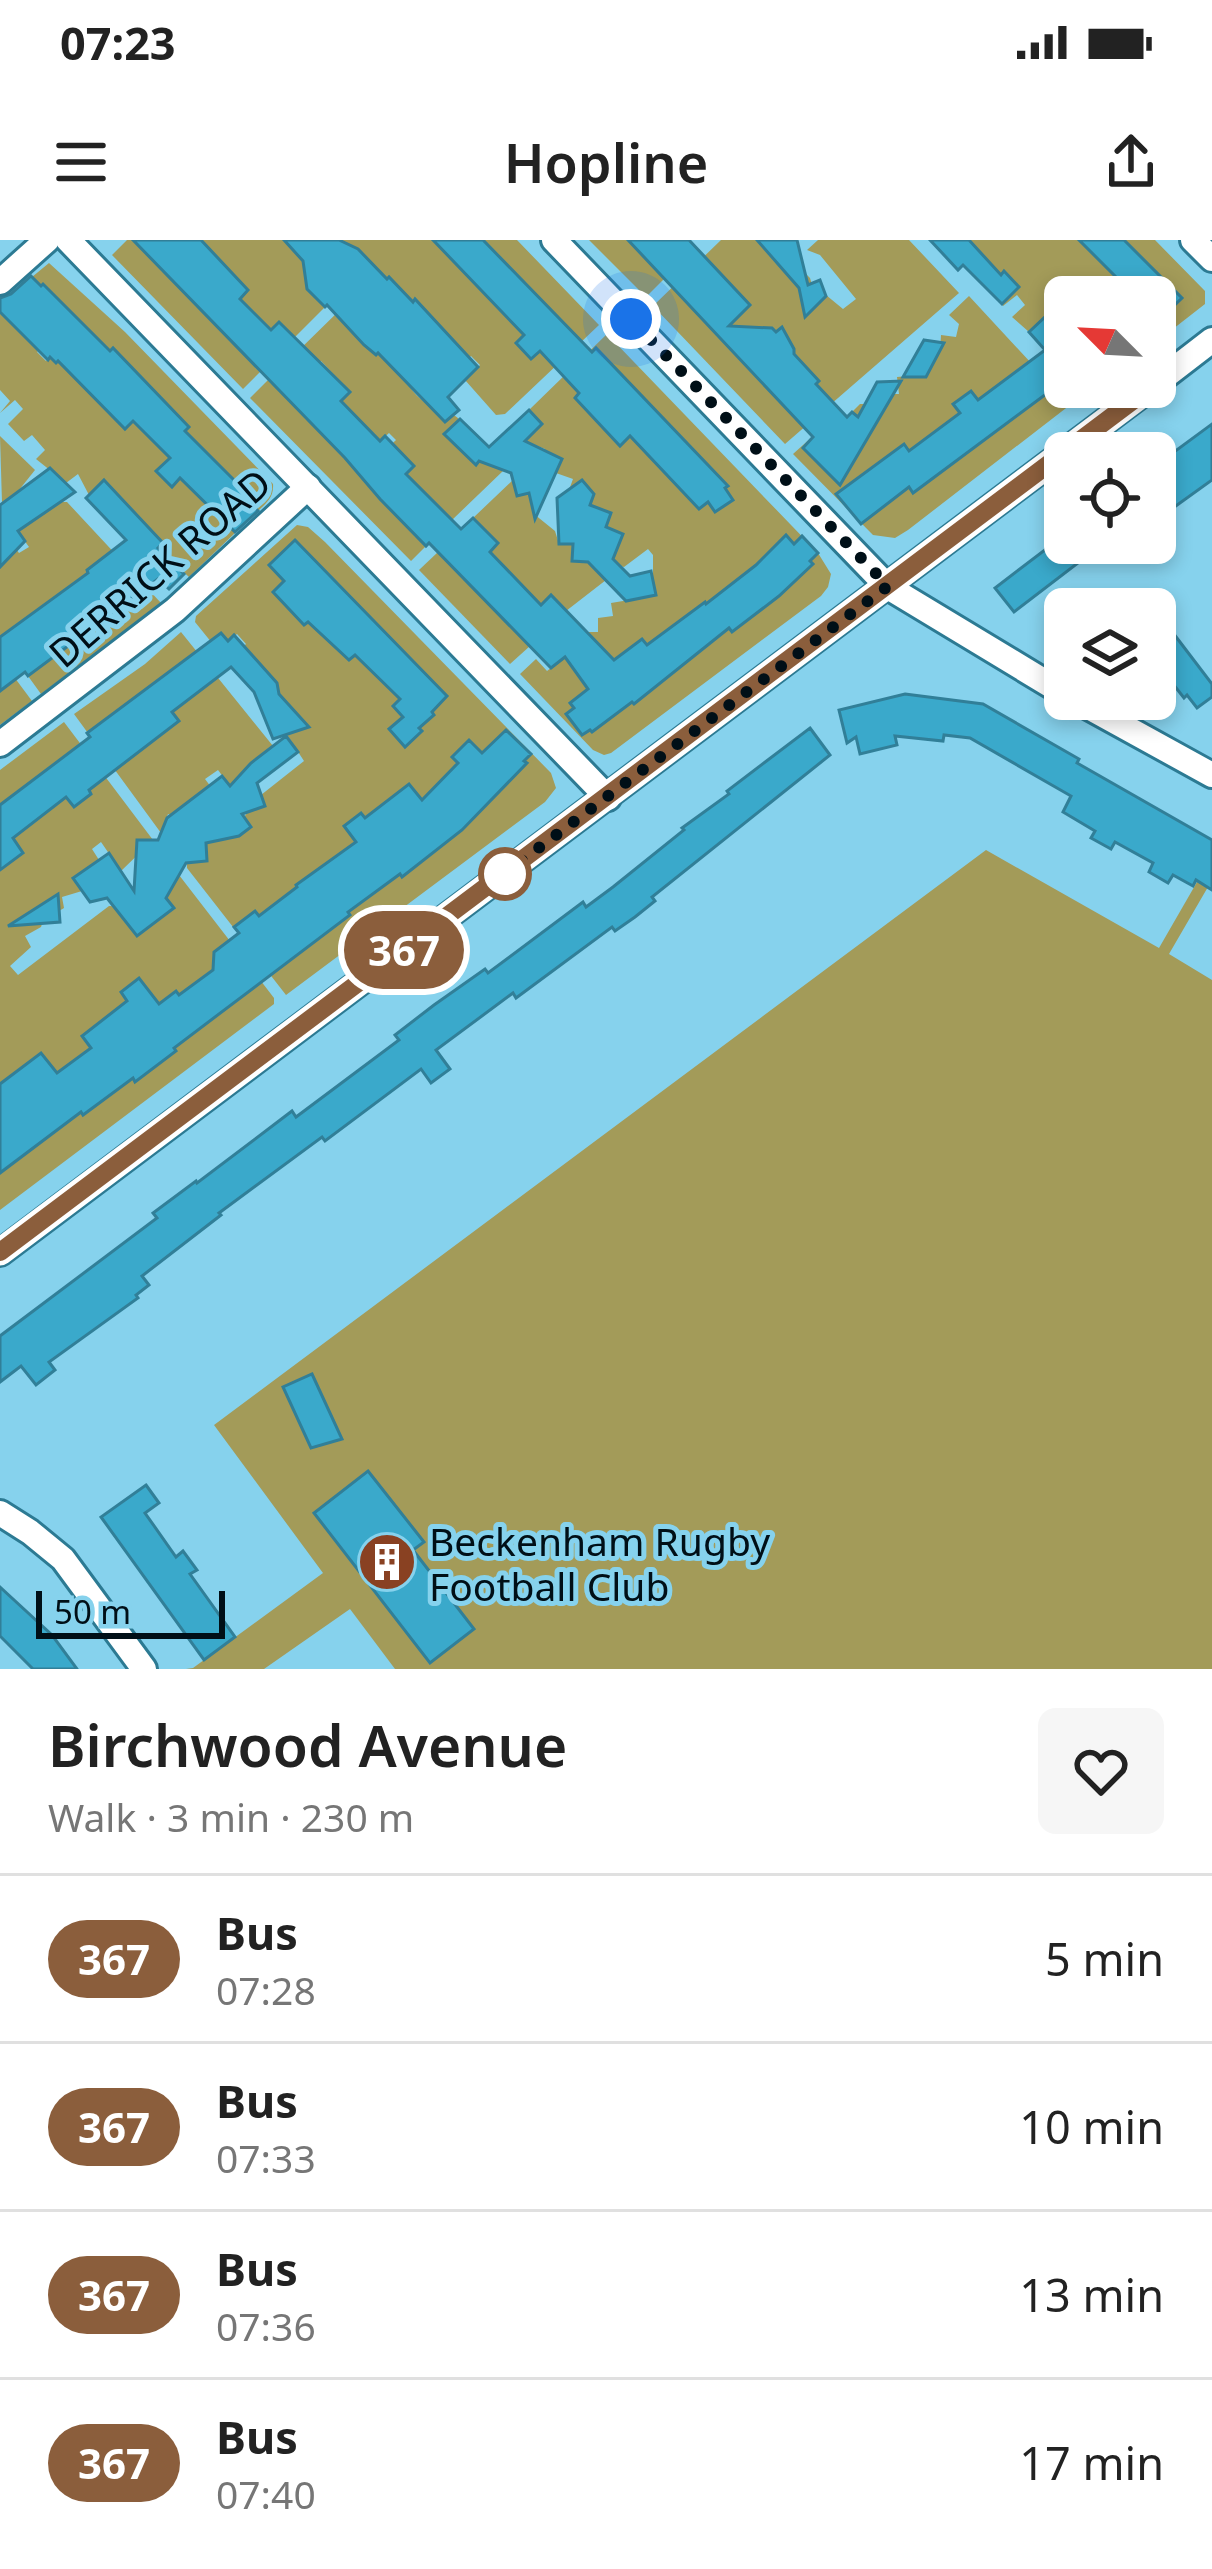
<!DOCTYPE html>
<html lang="en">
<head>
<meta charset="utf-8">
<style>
  body { margin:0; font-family:"Noto Sans",sans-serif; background:#f6f6f6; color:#222; height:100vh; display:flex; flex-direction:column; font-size:45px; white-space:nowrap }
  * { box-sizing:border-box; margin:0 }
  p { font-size:39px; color:#767676 }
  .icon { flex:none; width:66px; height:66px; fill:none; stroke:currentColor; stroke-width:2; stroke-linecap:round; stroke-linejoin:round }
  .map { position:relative; height:1429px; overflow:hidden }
  .sheet { display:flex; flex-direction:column; background:#fff; flex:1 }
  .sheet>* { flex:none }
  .badge { padding:0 24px; border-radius:39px; font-size:42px; line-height:78px }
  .needle { width:78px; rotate:294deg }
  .tools { position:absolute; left:1044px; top:36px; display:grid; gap:24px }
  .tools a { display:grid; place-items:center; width:132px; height:132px; border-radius:18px; background:#fff; box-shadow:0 6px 18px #0003; font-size:60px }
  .scale { position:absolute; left:36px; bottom:30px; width:189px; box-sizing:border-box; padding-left:12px; border:6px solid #000f17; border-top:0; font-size:33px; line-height:42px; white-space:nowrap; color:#000f17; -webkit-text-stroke:9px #86d2ed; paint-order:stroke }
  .you { position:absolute; width:60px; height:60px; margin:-30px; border:9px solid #fff; border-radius:50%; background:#1a73e8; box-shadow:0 0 0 18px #1a73e833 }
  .map>.badge { position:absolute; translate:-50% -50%; box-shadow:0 0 0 6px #fff }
  .round { display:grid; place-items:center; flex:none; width:126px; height:126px; border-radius:18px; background:#f6f6f6 }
  .overview { display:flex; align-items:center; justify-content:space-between; height:204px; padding:0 48px }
  h1 { font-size:57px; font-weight:600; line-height:90px }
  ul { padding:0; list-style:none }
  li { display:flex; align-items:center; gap:36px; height:168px; padding:0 48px; border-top:3px solid #e0e0e0 }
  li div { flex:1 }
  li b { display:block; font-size:45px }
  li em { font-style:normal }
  li .badge { min-width:132px; font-weight:700; text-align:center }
  .status { display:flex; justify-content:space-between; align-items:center; height:84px; padding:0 60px; background:#fff; direction:ltr }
  .status svg { height:33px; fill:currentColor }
  header { display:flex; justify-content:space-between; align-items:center; height:156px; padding:0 48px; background:#fff; font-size:54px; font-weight:600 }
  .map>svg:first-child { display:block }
</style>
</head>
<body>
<div class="status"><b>07:23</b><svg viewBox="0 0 49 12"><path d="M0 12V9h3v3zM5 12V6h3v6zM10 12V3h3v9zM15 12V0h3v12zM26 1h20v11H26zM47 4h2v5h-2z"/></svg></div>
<header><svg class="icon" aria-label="menu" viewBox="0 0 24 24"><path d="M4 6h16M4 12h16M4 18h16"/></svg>Hopline<svg class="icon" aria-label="share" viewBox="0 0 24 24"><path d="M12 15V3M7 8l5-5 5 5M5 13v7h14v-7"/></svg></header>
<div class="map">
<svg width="1212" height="1429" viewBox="0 0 1212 1429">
  <rect width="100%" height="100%" fill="#86d2ed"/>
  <!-- green -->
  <g fill="#a39b59">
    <polygon points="127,0 299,0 311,53 325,67 243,149 112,15"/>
    <polygon points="339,0 517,0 599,85 505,174 496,175 465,140 480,125 471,116 456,131 425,100 440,85 432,77 428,81 424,68 415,60 406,68 397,46 389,37 386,38"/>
    <polygon points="589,0 628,0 665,38 646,57"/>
    <polygon points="721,0 772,0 810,38 816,58 826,55 843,69 856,59 820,15 807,10 818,0 909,0 959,53 785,204 653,66"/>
    <polygon points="969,0 1155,0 1205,51 1205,64 1155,103 1155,57 1065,57 1065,108 1041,102 1045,78 1029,92 1012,77 1025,65 1017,55 1003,66 1002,64 1019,47 1005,32 986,49 963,25"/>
    <path d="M49 23 125 92 273 244C274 257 267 262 258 271L249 262 252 259 191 197 157 230 171 246 181 238 235 293 189 337 165 315 154 326 147 287 105 241 89 255 78 234 66 243 36 219 45 210 32 195 24 201 8 184 23 169 15 160 0 173 10 161 0 150V72L48 100 37 112 46 121 50 117 57 123 64 116 105 107 44 45 41 46 32 37Z"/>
    <polygon points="969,56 1070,165 908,290 895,298 873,295 793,214 813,196 803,208 822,227 869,188 852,172 860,164 865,164 882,173 888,164 881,154 899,154 897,137 909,136 910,125 928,134 924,111 940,113 941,95 956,97 959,84 949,75"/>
    <path d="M345 65 367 106 375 115 392 100C399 126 407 155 433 167 444 172 451 171 460 180L445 194 452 203 469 189 482 200 467 215 489 211 504 230 452 280 406 234 398 211 365 243 426 306 411 321 250 158 269 139 360 234 396 200 389 193 380 201 341 161 350 152 321 121 310 130 295 114Z"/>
    <polygon points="607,94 818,313 831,334 828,347 821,356 611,513 604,515 593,510 520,434 536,419 547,431 564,418 560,412 578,392 598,392 598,378 613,376 611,363 635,359 636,345 653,341 653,315 648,309 624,327 620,326 603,308 623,294 603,286 607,285 611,273 589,266 594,254 582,240 569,250 573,239 556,233 540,221 545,209 525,201 542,185 529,170"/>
    <polygon points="0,196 35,230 19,250 2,263"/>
    <polygon points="513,240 517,256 529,253 534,274 555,291 559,304 571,304 571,298 606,340 566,371 551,355 541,365 490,312 498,303 473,278"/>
    <polygon points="60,262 67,262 161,363 41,454 28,436 134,357 104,317 87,330 95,341 0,397 0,318 5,322 13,314 0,301 6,296 19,313 29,307 16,289"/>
    <polygon points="297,285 308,287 325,302 551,533 556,548 545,562 286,755 187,628 187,623 207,621 205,603 224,599 228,588 236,598 251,588 244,577 248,572 264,566 261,555 304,521 287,495 304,489 279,454 277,443 252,448 245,443 262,427 230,419 246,404 237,394 220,408 216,408 195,382 196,376"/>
    <polygon points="438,312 530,406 510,424 419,330"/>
    <polygon points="181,392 273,506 230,546 218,530 205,539 217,555 191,560 175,572 180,578 168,574 161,593 74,474 145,424"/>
    <polygon points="0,418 32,461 0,485"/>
    <polygon points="64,482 153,600 121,631 101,602 92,609 99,620 73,638 82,651 62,657 64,668 59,671 60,682 42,684 41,687 25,696 31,707 10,726 18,735 109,666 173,668 166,658 179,635 274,758 274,764 0,970 0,530"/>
    <polygon points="986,610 1159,708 1212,616 1212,640 1169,714 1212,740 1212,1429 395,1429 350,1369 264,1429 186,1429 193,1428 323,1333 214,1185"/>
  </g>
  <!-- building -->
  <g fill="#3aa9cb" stroke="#317f98" stroke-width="3">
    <polygon points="133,0 201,0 248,50 240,59 271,90 279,82 350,152 341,161 380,201 385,196 414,226 406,234 461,289 473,278 498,303 490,312 541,365 551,355 614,420 642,399 647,405 705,362 706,364 756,325 786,295 794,304 802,296 818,313 810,321 813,324 779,356 732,392 729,388 634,464 632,462 592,492 590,490 582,495 566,474 574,468 570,463 588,449 565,417 551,428 429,303 426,306 380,259 345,218"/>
    <polygon points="284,0 339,0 358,9 387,39 389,37 413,62 415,59 478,127 448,157 459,170 445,182 378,113 376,115 364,105 327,65 325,67 307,49 303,21"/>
    <polygon points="433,0 483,0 592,112 596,108 728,246 725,248 733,260 715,272 708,262 699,269 630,196 620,206 575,158 579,153 540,111 531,119 516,103 524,95"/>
    <polygon points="628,0 689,0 750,65 729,86 772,88 776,92 782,87 794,109 794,114 819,141 816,144 847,177 852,172 858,177 877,142 901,141 840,245 803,208 813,197"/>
    <polygon points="757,0 797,0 808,45 820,40 826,56 805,77 799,48"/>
    <polygon points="930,0 969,0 1001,35 1004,31 1019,47 1002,64 963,25 958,30"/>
    <polygon points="1079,0 1124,0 1182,58 1155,84 1155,57 1136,57"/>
    <polygon points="31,36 41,46 43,44 110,111 113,108 189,187 185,191 253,259 249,262 258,271 235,292 180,238 172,247 156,231 170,218 133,181 125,189 58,121 56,123 50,117 48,120 0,72 0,58 11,54"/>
    <polygon points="1045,77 1055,88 1065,79 1065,140 913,253 909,247 861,284 836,254 904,204 909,211 960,173 953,164 971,151 978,160 1045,110 1029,92"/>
    <polygon points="924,100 944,103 926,137 903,137"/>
    <polygon points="529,170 542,184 525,201 562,219 535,279 529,253 517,256 511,233 479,221 476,225 444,194 460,179 489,207"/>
    <polygon points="1212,184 1212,240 1173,268 1165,258 1155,265 1155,226"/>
    <polygon points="50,228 75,252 18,291 25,301 0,327 0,265"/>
    <polygon points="104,240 163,303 158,308 184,334 169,349 158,339 28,436 25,432 0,451 0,397 88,333 87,330 126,300 86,258"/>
    <polygon points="582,240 594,254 590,265 611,273 606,287 623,294 613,319 630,336 651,331 656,355 626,361 588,322 572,321 573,304 559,304 557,258"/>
    <polygon points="295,300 447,456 432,472 434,475 419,488 422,491 405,507 389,489 403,477 393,466 400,459 355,415 349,420 308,382 304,385 273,352 284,341 269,325"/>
    <polygon points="1054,303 1104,303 1014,372 995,348"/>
    <polygon points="1167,385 1212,444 1212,457 1197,468 1187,455 1184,458 1155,421 1155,394"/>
    <polygon points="221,393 228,401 234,395 277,443 279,454 309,487 273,499 254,452 231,427 172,472 179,481 89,550 91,554 74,567 66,557 13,598 23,613 0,630 0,565 90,497 87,493"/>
    <polygon points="905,454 983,464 1079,519 1077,523 1212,600 1212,650 1196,640 1193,646 1173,635 1168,643 1149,632 1153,623 1115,602 1111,609 1091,598 1095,591 1063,572 1071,556 970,498 944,495 943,501 895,496 897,505 860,514 856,497 847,503 839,470"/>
    <polygon points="810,488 830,515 652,657 655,661 635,677 615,691 612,687 516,758 513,753 436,810 450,829 431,843 421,829 325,901 322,897 219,973 221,975 142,1036 149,1045 136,1055 138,1058 49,1122 55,1130 36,1145 21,1126 0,1142 0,1096 157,978 153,973 196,941 197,943 292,871 296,877 399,800 395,795 434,765 485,729 488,733 583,662 586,667 613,647 684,590 682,588 729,554 727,551"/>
    <polygon points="506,490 531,514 524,521 527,523 462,590 402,637 400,634 348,672 350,675 174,808 176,811 135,842 133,838 83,875 81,872 0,933 0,844 41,813 57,833 91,808 82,796 127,761 121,752 139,738 159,764 176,751 179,755 213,730 214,712 239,693 234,687 255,671 259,676 297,647 296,645 356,602 344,586 361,573 365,578 409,544 422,560 458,523 452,517 469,500 482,513"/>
    <polygon points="286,496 298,512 257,543 265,566 242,574 251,587 239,596 206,603 207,621 186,623 166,658 174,668 137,696 107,658 90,662 73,638 109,613 134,651 137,600 158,600 167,578 222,536 230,546 251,523"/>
    <polygon points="58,654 60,682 8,686"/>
    <polygon points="312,1134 342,1199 311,1208 283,1147"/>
    <polygon points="368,1231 424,1302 413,1310 474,1389 430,1423 314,1273"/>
    <polygon points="146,1245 159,1263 145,1273 176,1317 183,1311 197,1330 190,1334 235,1397 204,1420 101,1277"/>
    <polygon points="0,1347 52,1395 77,1429 33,1429 0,1396"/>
  </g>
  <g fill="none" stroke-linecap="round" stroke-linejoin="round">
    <defs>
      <g id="minor">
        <polyline points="68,0 608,558"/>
        <polyline points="554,0 888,347 1065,454"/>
        <polyline points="1193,0 1212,19"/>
        <polyline points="0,42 47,0"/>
        <polyline points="1155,144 1212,100"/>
        <polyline points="1074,459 1212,535"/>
        <polyline points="0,504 175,370 308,247"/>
        <polyline points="0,1013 1151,147"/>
        <polyline points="0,1273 30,1292 63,1319 144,1429"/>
      </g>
    </defs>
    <!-- minor casing -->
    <use href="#minor" stroke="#2c7a93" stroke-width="30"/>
    <!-- minor -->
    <use href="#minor" stroke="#fff" stroke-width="24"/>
  </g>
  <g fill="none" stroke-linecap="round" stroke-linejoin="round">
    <defs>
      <polyline id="line" points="0,1012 1151,147"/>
    </defs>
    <!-- line casing -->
    <use href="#line" stroke="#fff" stroke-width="27"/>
    <!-- line -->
    <use href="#line" stroke="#8b5e3c" stroke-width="18"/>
    <!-- walk -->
    <polyline stroke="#000f17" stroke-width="12" stroke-dasharray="0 21.6" points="505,634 496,640 888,346 631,79"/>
  </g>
  <!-- icons -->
  <defs>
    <symbol id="building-disc" viewBox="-11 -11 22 22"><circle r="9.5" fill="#894122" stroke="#86d2ed"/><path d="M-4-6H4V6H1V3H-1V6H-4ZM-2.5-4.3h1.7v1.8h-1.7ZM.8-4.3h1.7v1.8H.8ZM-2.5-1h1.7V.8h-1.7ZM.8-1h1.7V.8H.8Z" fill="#fff"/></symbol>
  </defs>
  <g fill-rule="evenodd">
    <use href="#building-disc" x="354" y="1289" width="66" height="66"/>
  </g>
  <!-- markers -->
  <circle fill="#fff" stroke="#8b5e3c" stroke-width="6" cx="505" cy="634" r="24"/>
  <g text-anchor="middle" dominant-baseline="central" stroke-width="10" stroke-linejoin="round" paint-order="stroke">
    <!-- street labels -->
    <g font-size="39" fill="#000f17" stroke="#86d2ed">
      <text transform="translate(159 327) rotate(-41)">DERRICK ROAD</text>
    </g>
    <!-- poi labels -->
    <g font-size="39" fill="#000f17" stroke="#86d2ed" text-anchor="start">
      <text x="429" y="1300">Beckenham Rugby<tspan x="429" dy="45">Football Club</tspan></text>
    </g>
  </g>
</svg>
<div class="tools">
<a><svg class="needle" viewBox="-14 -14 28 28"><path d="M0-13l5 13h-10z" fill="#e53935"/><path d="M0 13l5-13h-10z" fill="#767676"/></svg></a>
<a><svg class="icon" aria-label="locate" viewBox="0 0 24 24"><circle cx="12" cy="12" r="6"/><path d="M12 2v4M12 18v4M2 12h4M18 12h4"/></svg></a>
<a><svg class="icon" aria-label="layers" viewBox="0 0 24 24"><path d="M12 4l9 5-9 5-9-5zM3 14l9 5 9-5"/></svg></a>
</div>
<div class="scale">50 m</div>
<div class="you" style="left:631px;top:79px"></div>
<b class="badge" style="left:404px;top:710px;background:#8b5e3c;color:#fff">367</b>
</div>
<section class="sheet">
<div class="overview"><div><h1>Birchwood Avenue</h1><p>Walk · 3 min · 230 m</p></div><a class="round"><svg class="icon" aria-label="heart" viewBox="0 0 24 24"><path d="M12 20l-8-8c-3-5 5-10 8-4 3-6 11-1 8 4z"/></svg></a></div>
<ul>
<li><span class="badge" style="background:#8b5e3c;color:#fff">367</span><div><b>Bus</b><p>07:28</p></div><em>5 min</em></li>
<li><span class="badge" style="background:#8b5e3c;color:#fff">367</span><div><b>Bus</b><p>07:33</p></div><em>10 min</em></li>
<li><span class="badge" style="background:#8b5e3c;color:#fff">367</span><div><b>Bus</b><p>07:36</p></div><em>13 min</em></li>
<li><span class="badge" style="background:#8b5e3c;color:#fff">367</span><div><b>Bus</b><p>07:40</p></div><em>17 min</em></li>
</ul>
</section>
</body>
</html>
